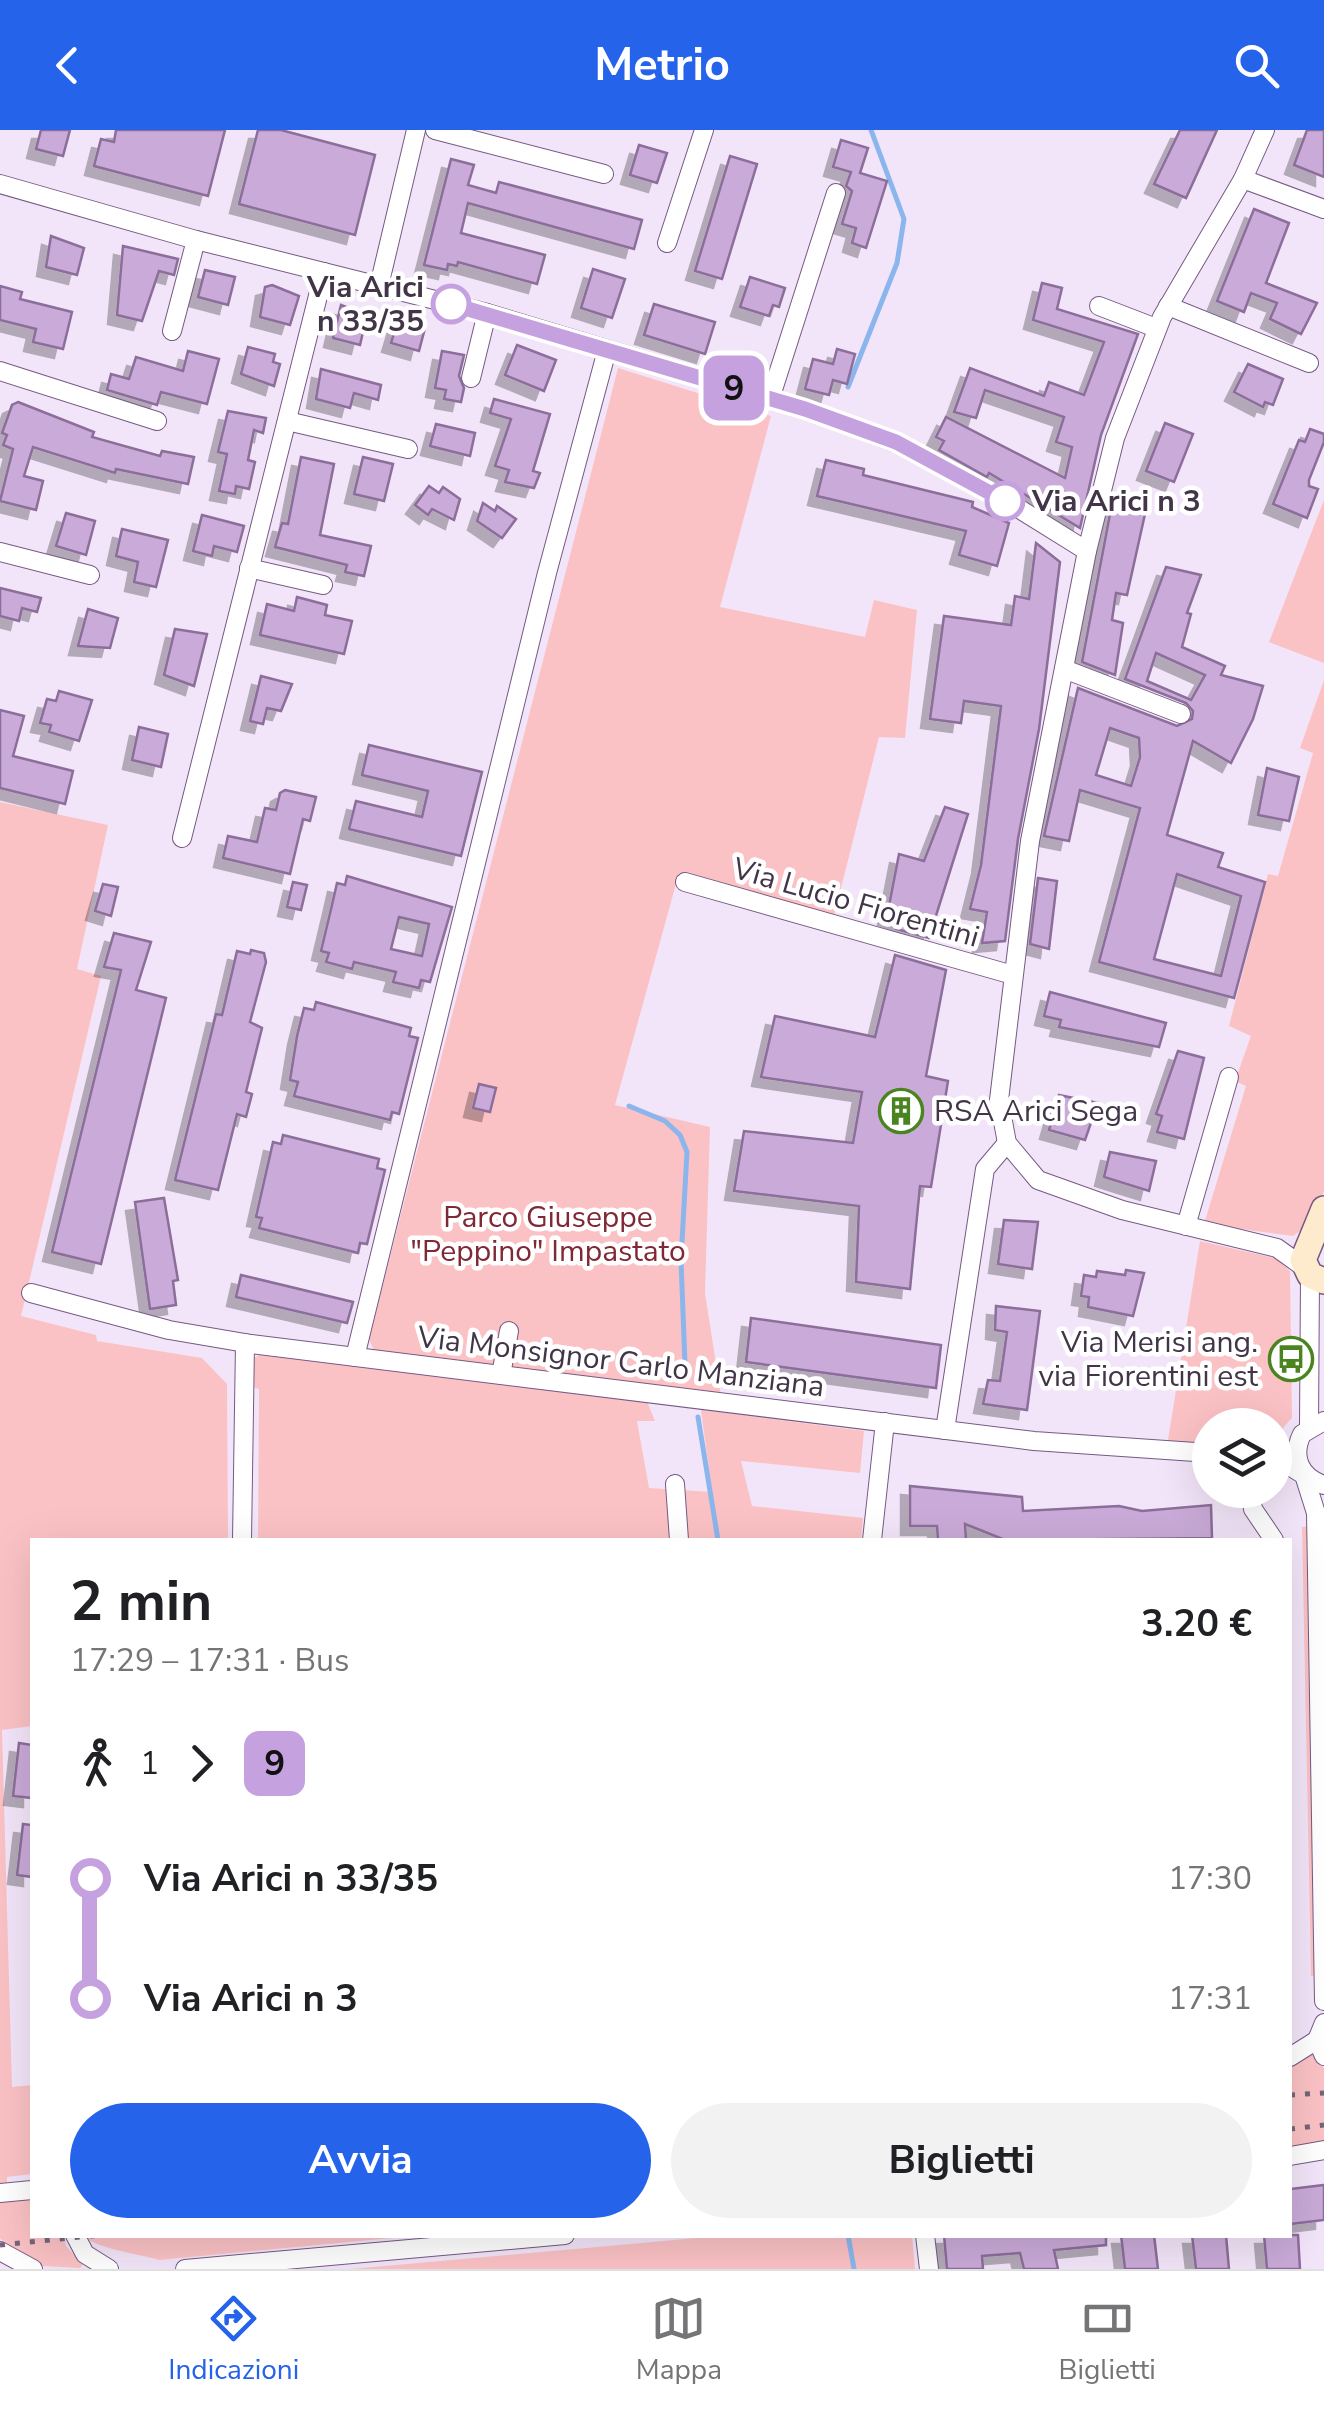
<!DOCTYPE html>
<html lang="it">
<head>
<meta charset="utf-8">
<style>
  body { margin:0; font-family:"Nunito Sans",sans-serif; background:#f2f2f2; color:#202124; height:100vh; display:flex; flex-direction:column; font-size:38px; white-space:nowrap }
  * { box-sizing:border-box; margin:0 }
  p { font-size:32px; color:#757577 }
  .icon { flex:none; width:55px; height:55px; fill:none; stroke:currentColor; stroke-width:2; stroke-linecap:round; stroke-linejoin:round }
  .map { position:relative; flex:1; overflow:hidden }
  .sheet { position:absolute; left:30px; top:1408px; width:1262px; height:700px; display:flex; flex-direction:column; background:#fff; border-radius:0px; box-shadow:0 10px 40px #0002 }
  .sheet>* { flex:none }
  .badge { padding:0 20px; border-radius:15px; font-size:35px; line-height:65px }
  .tools { position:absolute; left:1192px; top:1278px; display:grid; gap:20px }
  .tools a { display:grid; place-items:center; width:100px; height:100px; border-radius:50%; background:#fff; box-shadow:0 10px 40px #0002; font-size:50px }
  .map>.badge { position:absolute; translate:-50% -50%; box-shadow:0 0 0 5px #fff }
  .legs { display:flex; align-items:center; gap:15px; height:110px; padding:0 40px; font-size:32px }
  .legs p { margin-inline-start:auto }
  .headline { display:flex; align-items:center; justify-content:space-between; height:170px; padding:0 40px }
  h1 { font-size:55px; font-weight:700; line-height:75px }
  .button { display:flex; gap:20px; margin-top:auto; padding:20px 40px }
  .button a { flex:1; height:115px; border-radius:60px; background:#2563eb; color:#fff; font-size:40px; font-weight:700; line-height:115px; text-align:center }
  .button a+a { background:#f2f2f2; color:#202124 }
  ul { padding:0 40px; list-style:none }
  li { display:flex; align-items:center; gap:35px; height:120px; font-size:38px }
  li i { display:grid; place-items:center; width:15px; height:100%; margin:0 12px; background:currentColor }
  li i::after { content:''; width:25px; height:25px; margin:-12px; border:8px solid; border-radius:50%; background:#fff }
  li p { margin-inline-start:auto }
  li:first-child i { background:linear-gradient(#0000 50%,currentColor 0) }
  li:last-child i { background:linear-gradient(currentColor 50%,#0000 0) }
  header { display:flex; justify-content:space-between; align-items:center; height:130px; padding:0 40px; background:#2563eb; color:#fff; font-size:45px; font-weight:700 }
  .tab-bar { display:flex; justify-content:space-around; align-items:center; height:140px; border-top:2px solid #e0e0e0; background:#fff; font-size:28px; color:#757577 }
  .tab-bar a { display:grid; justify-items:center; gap:5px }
  .tab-bar .on { color:#2563eb }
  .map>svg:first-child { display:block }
</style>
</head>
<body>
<header><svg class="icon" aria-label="back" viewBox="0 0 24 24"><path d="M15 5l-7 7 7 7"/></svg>Metrio<svg class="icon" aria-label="search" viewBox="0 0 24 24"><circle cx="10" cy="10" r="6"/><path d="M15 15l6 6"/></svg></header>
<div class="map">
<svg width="1324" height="2139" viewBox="0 0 1324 2139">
  <defs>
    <filter id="shadow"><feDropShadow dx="-9" dy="9" stdDeviation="0" flood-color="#0004"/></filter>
  </defs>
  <rect width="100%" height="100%" fill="#f3e5f9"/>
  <!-- green -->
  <g fill="#fbc2c5">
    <polygon points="618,238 771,286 720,477 865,507 874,470 917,480 905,608 879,607 834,786 679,743 615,975 710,997 705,1163 722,1272 378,1230 369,1209"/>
    <polygon points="1324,370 1324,533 1269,512"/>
    <polygon points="1324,550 1324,1061 1312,1093 1293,1106 1204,1094 1246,956 1235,951 1251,906 1229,896 1268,744 1278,746 1313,623 1300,618"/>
    <polygon points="0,672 108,695 77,839 101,846 21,1186 96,1205 97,1211 202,1228 227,1254 228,1410 32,1410 32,1596 2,1600 12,1957 32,1955 32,2044 7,2047 7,2053 0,2054"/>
    <polygon points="1200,1111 1278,1129 1290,1141 1292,1288 1275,1307 1275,1295 1210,1295 1210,1315 1167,1316"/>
    <polygon points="262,1224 646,1269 655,1291 637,1291 649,1358 712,1362 701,1280 864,1301 860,1343 741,1331 752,1376 863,1388 861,1410 258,1410 259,1259 253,1257 253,1228"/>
    <polygon points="1311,1396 1320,1845 1311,1846 1302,1397"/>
    <polygon points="1310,1922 1324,1938 1324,2014 1290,2021 1290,1936"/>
    <polygon points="32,2064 32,2105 64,2105 66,2116 83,2134 80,2138 43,2136 0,2109 0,2067"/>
    <path d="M83 2105H424L159 2130C140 2124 92 2118 83 2105Z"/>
    <polygon points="730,2105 912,2105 915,2139 351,2139"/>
  </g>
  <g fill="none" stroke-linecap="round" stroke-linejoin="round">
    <!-- stream -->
    <g stroke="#8bb6ed" stroke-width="5">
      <polyline points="848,257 897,133 904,89 871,0"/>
      <polyline points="629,976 665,991 680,1005 687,1022 681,1130 685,1234"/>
      <polyline points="698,1287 718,1410"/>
      <polyline points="848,2105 854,2139"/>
    </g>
  </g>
  <!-- building -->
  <g fill="#caaad8" stroke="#8c6e9a" stroke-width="2.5" fill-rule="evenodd" filter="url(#shadow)">
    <polygon points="41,0 70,0 63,26 36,19"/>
    <polygon points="116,0 225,0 208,66 94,36 101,9 114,12"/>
    <polygon points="258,0 281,0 375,25 355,105 239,74"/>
    <polygon points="1180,0 1217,0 1186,68 1154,54"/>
    <polygon points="1307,0 1324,0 1324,47 1294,35"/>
    <polygon points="841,10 868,18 860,43 887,51 866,118 852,113 856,98 842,94 852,61 846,56 851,42 833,37"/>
    <polygon points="639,15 667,23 657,53 630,45"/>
    <polygon points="730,26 757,34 722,149 695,141"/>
    <polygon points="451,29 474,35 468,55 496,63 499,52 642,90 634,119 468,73 461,103 545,125 537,154 458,132 457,136 448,134 447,140 424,135"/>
    <polygon points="1254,79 1289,93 1266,153 1317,173 1301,204 1270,189 1277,173 1251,163 1244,182 1217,171"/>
    <polygon points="51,106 84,118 77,145 46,137"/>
    <polygon points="123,116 178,129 174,145 159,141 142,191 117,185"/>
    <polygon points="593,139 625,149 612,188 581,178"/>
    <polygon points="205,140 235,147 228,175 198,167"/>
    <polygon points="750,147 785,158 779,177 773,175 769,186 740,177"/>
    <polygon points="1042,153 1062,158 1057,179 1138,204 1101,305 1080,398 989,343 987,347 939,320 944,311 936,307 946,287 1065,348 1072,317 1056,312 1064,287 985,260 976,288 954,282 970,238 1044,266 1049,252 1084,265 1104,212 1033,190"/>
    <polygon points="272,155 299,166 290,195 260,187 265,157"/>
    <polygon points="0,156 22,162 20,169 72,182 63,219 33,212 36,199 0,190"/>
    <polygon points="654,174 715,192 705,224 644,205"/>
    <polygon points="341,175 367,185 360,215 333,208"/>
    <polygon points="398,190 425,198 419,221 391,213"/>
    <polygon points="517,215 556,230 544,261 505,245"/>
    <polygon points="248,217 275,224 273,232 280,234 274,256 241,244"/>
    <polygon points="837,219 855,224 847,254 833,250 829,265 805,259 813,229 833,234"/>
    <polygon points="188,221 219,229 207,274 161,262 157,275 107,260 111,244 129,249 136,227 183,241"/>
    <polygon points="442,221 464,225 459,246 464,258 461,272 444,269 446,260 435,258"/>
    <polygon points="1248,234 1283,249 1273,275 1265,272 1263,277 1234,262"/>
    <polygon points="321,239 381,255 378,270 354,263 350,278 316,269"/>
    <polygon points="494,269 550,284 533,341 540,343 534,358 505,352 509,340 495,336 511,289 490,283"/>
    <polygon points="18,272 94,302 92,307 160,326 162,321 194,327 188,354 116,339 115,343 33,317 24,346 43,351 36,380 0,371 13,319 3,315 7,305 2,303 12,275"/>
    <polygon points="228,281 266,288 263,303 254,300 248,330 255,332 249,359 236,356 235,364 219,361 227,324 218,322"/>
    <polygon points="1165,293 1193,304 1174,352 1146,341"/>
    <polygon points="436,294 475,303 470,326 430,316"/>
    <polygon points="1310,299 1324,304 1324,312 1309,350 1309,356 1318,359 1307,388 1273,374 1299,310 1305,312"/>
    <polygon points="301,327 334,334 320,405 371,416 364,446 345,442 347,435 275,417 282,393 288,394"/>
    <polygon points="363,327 393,334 384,371 354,364"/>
    <polygon points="826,330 864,339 863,345 973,372 972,377 1009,393 997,436 959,425 966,401 817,366"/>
    <polygon points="429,356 439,363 443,357 460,369 454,390 432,379 428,385 415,375"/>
    <polygon points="1113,368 1147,375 1127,465 1116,463 1112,490 1123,493 1115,545 1082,532"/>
    <polygon points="483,373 495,381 497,376 516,389 502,408 477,391"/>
    <polygon points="66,383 95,391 86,425 56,416"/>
    <polygon points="202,385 244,396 237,422 214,416 212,426 193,421"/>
    <polygon points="122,399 168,410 156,457 134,452 138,432 116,426"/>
    <polygon points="1036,413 1060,432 1039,599 1018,709 1005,811 982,813 987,782 970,779 981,735 1001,576 964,571 961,593 930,589 944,486 1011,495 1015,466 1029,469"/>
    <path d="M1166 437 1201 445 1187 483 1191 484 1182 517 1225 536 1221 545 1263 556 1253 589 1231 633 1193 611 1167 705 1223 723 1218 737 1265 752 1234 868 1099 832 1140 678 1080 660 1069 711 1044 706 1078 558 1177 596 1192 589 1193 581 1186 573 1125 549ZM1156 523 1205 545 1191 570 1147 551ZM1110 598 1139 608 1140 627 1131 656 1096 645ZM1177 744 1241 766 1221 846 1154 829Z"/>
    <polygon points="0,458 41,468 37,482 22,478 19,491 0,486"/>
    <polygon points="297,467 327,475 325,485 352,491 344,524 260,505 267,474 294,481"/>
    <polygon points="88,479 118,488 110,518 78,516"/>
    <polygon points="175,499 207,504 194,556 164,545"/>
    <polygon points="261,546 292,554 281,581 267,578 263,594 250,591"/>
    <polygon points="59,561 92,570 79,611 49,602 51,595 40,593 47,569 56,571"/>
    <polygon points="0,580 24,586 13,626 73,641 65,674 0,658"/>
    <polygon points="139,597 168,604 161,637 132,630"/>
    <polygon points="369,615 482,642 461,726 349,699 356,671 422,687 428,661 362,645"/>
    <polygon points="1267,638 1299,647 1289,691 1258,685"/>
    <polygon points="285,660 316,667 310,691 303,689 290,744 223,728 228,706 257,712 265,678 276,680 280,663"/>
    <polygon points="945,677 968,684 929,808 896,799 899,790 887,786 899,724 924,731"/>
    <path d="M347 746 452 777 430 852 421 850 419 858 393 852 396 842 354 832 352 839 326 832 329 823 321 821 332 775 337 753 345 755ZM399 787 429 794 422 826 391 819Z"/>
    <polygon points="1038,748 1057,751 1049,819 1030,814"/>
    <polygon points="293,752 307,755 301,780 287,777"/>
    <polygon points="103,754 118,757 111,786 95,781"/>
    <polygon points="114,803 151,812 136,860 166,868 101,1134 52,1122 121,840 104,837"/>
    <polygon points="251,820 264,823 266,832 250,892 262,898 246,962 252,964 246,987 237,984 218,1060 175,1050 216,884 222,885 237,821 250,824"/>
    <polygon points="895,825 946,840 926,946 948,951 931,1057 920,1056 910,1159 856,1152 859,1076 734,1061 744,1001 853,1013 862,962 761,947 775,886 875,907"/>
    <polygon points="1050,862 1166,893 1159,917 1059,897 1061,890 1044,886"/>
    <polygon points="316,872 411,898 409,906 418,908 399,984 392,982 390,990 294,966 298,952 290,950 297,906 304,878 314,880"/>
    <polygon points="1178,921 1204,928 1184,1009 1157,1002 1162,986 1156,984"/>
    <polygon points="479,954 496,958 490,982 473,978"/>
    <polygon points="1059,965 1098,973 1085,1010 1049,1000"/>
    <polygon points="283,1005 379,1029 377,1038 385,1040 367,1114 360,1113 358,1123 259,1098 262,1088 256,1087 273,1012 281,1014"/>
    <polygon points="1110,1022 1156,1031 1149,1061 1104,1047"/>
    <polygon points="164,1068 178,1150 173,1151 176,1175 150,1179 135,1072"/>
    <polygon points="1004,1090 1038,1092 1032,1139 998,1134"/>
    <polygon points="1126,1140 1144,1143 1133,1186 1088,1177 1089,1167 1081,1166 1084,1145 1096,1147 1097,1141 1125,1145"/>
    <polygon points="241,1145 353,1172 347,1193 236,1167"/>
    <polygon points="996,1176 1040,1181 1027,1280 983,1274 988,1250 1000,1251 1007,1202 995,1200"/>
    <polygon points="751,1188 941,1215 936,1258 746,1232"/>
    <polygon points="910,1356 1022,1367 1023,1381 1119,1376 1142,1381 1211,1375 1212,1408 1005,1410 965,1394 966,1410 938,1410 937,1396 910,1396"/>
    <polygon points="19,1613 32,1615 32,1668 13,1666"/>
    <polygon points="23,1694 32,1695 32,1747 17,1745"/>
    <polygon points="1324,2055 1324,2090 1290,2094 1290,2059"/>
    <polygon points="944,2105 1106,2105 1106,2115 1054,2120 1058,2139 1024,2139 1020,2123 982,2126 983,2139 947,2139"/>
    <polygon points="1121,2105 1154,2105 1158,2139 1125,2139"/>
    <polygon points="1192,2105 1226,2105 1229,2139 1196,2139"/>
    <polygon points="1264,2105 1298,2105 1300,2139 1267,2139"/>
  </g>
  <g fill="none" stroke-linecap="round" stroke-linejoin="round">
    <defs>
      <g id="street">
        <polyline points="435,0 604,44"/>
        <polyline points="1265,0 1243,49 1162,187 1115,308 1087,421 1030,711 999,970 1007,1013 1038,1050 1122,1080 1277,1118 1305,1138"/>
        <polyline points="1243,49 1324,79"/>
        <polyline points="0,54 196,110 487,183 805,279 896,313 1013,375 1087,421"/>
        <polyline points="667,113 704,0"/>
        <polyline points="379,156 416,0"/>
        <polyline points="1099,176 1156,198"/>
        <polyline points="1168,176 1309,233"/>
        <polyline points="172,201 196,110"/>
        <polyline points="0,241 157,291"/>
        <polyline points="471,248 487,183"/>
        <polyline points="770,269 836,63"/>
        <polyline points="287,291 408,319"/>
        <polyline points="0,422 90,445"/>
        <polyline points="249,438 323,455"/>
        <polyline points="1064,539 1181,584"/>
        <polyline points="182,708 324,142"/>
        <polyline points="685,752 1013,845"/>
        <polyline points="1186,1096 1229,947"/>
        <polyline points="31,1163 169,1200 251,1214 1034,1311 1210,1323"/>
        <polyline points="355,1227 547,443 607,220"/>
        <polyline points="501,1245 509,1201"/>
        <path d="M1324 1291 1302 1304C1291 1327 1300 1347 1324 1355"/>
        <polyline points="1309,1297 1310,1145"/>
        <polyline points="945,1300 985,1039 1007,1013"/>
        <polyline points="1275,1327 1304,1345 1316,1383 1324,1871"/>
        <polyline points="675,1354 679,1410"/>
        <polyline points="1250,1360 1253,1379 1274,1410"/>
        <polyline points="242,1410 245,1213"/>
        <polyline points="872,1410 885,1292"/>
        <polyline points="1324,1893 1317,1910 1324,1926"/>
        <polyline points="1290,1927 1317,1910"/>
        <polyline points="1290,2026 1324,2020"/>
        <polyline points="0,2063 32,2060"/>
        <polyline points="75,2105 85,2124 109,2139"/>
        <polyline points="925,2105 929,2139"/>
        <polyline points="0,2121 33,2139"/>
        <polyline points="185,2139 565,2105"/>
      </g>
      <polyline id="secondary" points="1324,1079 1303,1130 1310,1145 1324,1151"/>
    </defs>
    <!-- street casing -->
    <use href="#street" stroke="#765983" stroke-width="20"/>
    <!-- secondary casing -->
    <use href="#secondary" stroke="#765983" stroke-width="28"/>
    <!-- street -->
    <use href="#street" stroke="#fff" stroke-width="18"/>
    <!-- secondary -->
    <use href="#secondary" stroke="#feeacc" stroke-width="25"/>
    <!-- rail -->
    <g stroke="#74667a" stroke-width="5" stroke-dasharray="5 10" stroke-linecap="butt">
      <polyline points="1290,1965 1324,1963"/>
      <polyline points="1290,1999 1324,1995"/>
      <polyline points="0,2115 101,2105"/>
    </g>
  </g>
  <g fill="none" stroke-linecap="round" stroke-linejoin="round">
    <defs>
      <polyline id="line-1" points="451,174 805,279 896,312 1005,371"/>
    </defs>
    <!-- line-1 casing -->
    <use href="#line-1" stroke="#fff" stroke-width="22"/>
    <!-- line-1 -->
    <use href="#line-1" stroke="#c6a1e0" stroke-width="15"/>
  </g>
  <!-- icons -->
  <defs>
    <symbol id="building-ring" viewBox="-11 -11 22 22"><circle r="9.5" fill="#fff" stroke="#4a8420" stroke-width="1.5"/><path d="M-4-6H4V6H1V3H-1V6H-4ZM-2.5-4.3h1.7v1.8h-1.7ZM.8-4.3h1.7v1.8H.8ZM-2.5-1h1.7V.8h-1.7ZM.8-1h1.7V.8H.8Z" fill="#4a8420"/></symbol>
    <symbol id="bus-ring" viewBox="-11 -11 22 22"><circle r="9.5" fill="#fff" stroke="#4a8420" stroke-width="1.5"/><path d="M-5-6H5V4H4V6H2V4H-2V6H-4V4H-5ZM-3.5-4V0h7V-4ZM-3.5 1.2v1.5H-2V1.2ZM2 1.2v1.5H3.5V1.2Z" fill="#4a8420"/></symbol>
  </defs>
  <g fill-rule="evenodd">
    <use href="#building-ring" x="876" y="956" width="50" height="50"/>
    <use href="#bus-ring" x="1266" y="1204" width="50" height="50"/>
  </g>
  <!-- markers -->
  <g fill="#fff" stroke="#c6a1e0" stroke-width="5">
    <circle cx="451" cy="174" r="18"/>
    <circle cx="1005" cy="371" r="18"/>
  </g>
  <g text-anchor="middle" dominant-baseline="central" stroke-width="9" stroke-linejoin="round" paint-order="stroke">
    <!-- stop labels -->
    <g font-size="30" font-weight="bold" fill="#423548" stroke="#fff" text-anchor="end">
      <text x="424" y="157">Via Arici<tspan x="424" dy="34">n 33/35</tspan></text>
      <text x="1032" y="371" text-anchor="start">Via Arici n 3</text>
    </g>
    <!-- street labels -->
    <g font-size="30" fill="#423548" stroke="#fff">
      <text transform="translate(856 773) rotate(16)">Via Lucio Fiorentini</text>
      <text transform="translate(621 1232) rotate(7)">Via Monsignor Carlo Manziana</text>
    </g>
    <!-- poi labels -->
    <g font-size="30" fill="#423548" stroke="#fff" text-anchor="start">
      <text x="934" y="981">RSA Arici Sega</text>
      <text x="1258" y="1212" text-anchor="end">Via Merisi ang.<tspan x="1258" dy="34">via Fiorentini est</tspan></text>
    </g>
    <!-- park labels -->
    <g font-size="30" fill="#812836" stroke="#fff">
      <text x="548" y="1087">Parco Giuseppe<tspan x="548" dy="34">"Peppino" Impastato</tspan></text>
    </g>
  </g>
</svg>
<div class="tools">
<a><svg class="icon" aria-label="layers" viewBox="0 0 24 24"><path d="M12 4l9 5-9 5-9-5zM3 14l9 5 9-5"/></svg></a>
</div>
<b class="badge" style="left:734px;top:258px;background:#c6a1e0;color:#111">9</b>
<section class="sheet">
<div class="headline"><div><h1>2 min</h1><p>17:29 – 17:31 · Bus</p></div><b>3.20 €</b></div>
<div class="legs"><svg class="icon" aria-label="walk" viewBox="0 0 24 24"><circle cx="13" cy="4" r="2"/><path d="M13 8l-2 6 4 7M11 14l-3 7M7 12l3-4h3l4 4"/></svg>1<svg class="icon" aria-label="forward" viewBox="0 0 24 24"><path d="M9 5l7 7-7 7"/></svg><b class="badge" style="background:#c6a1e0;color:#111">9</b></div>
<ul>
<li><i style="color:#c6a1e0"></i><b>Via Arici n 33/35</b><p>17:30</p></li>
<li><i style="color:#c6a1e0"></i><b>Via Arici n 3</b><p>17:31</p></li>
</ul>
<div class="button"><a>Avvia</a><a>Biglietti</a></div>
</section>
</div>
<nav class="tab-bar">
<a class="on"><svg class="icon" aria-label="directions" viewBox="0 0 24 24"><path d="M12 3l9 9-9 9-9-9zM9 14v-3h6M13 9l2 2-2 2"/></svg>Indicazioni</a>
<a><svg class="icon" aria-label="map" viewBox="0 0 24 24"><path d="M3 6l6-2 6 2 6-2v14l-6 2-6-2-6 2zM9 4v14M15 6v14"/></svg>Mappa</a>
<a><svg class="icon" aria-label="tickets" viewBox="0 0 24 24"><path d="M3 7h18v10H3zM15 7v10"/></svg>Biglietti</a>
</nav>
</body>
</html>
